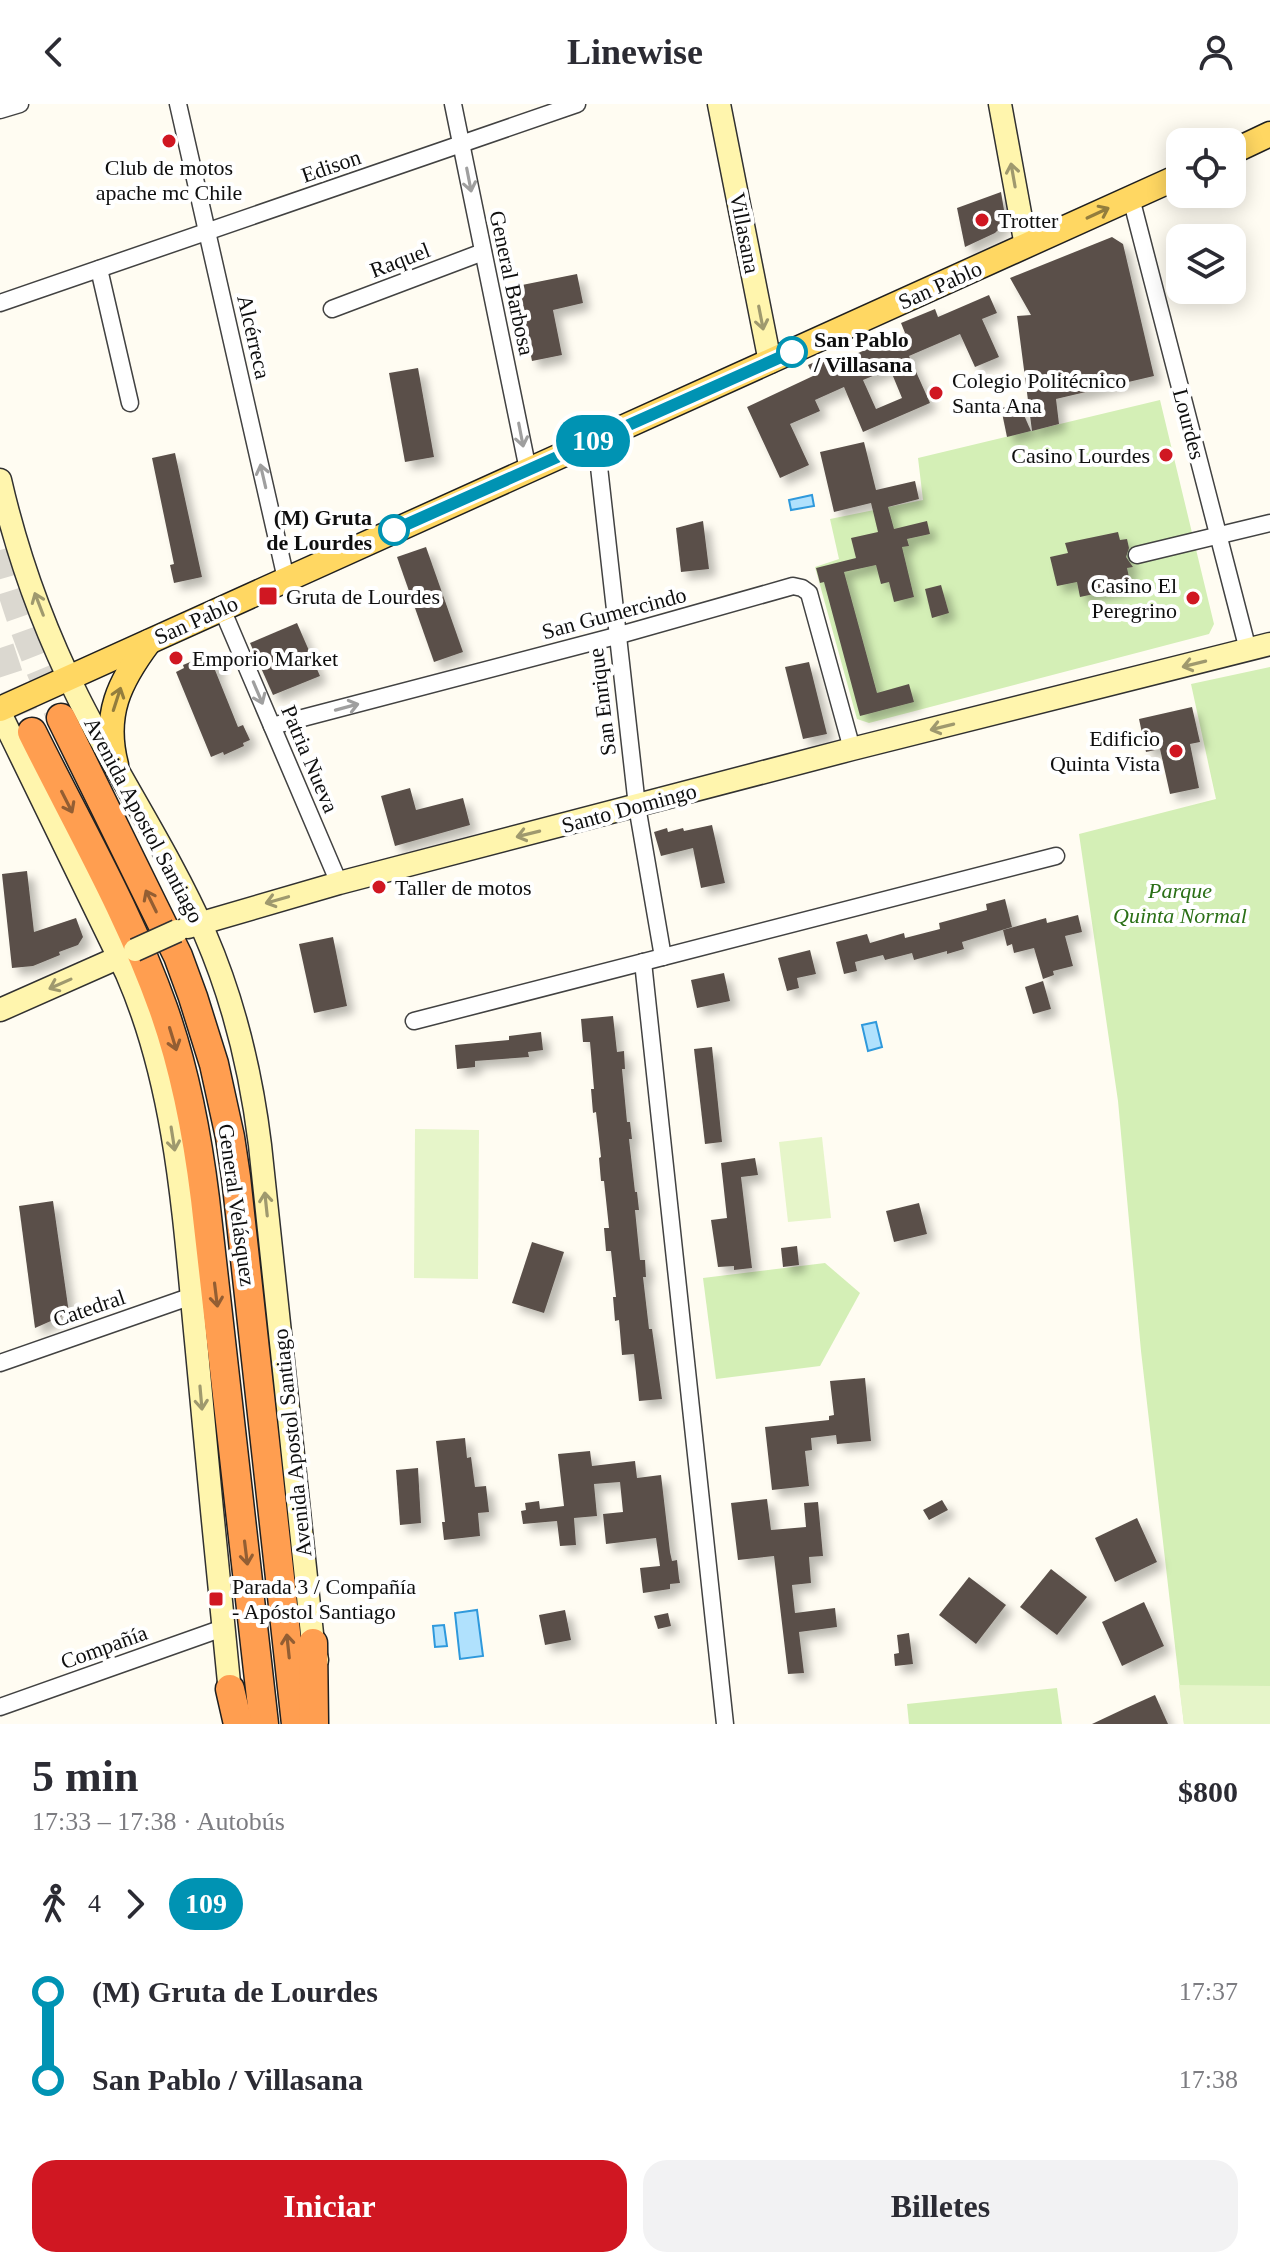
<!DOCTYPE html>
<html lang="es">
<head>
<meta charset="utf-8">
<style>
  body { margin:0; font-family:"Times New Roman",serif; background:#f2f2f3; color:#2b2b33; height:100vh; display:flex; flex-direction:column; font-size:30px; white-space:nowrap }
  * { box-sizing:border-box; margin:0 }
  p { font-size:26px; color:#7c7c81 }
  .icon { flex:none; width:44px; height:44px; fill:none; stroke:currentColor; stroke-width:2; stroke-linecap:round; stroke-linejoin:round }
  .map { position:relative; height:1620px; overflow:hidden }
  .side { display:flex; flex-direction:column; background:#fff; flex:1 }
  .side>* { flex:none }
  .badge { padding:0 16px; border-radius:26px; font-size:28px; line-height:52px }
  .buttons { position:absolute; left:1166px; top:24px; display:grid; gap:16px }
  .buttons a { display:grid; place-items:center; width:80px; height:80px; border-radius:16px; background:#fff; box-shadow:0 4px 20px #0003; font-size:40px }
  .map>.badge { position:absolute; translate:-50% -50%; box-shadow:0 0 0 4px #fff }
  .legs { display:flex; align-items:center; gap:12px; height:88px; padding:0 32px; font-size:26px }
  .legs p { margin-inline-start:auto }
  .head { display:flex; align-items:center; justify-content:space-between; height:136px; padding:0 32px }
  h1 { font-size:44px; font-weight:600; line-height:60px }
  .primary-button { display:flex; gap:16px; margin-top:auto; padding:16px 32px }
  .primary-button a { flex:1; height:92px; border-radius:24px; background:#d01722; color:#fff; font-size:32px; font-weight:600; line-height:92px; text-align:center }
  .primary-button a+a { background:#f2f2f3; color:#2b2b33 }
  ul { padding:0 32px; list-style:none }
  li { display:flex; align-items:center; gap:28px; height:88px; font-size:30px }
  li i { display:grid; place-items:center; width:12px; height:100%; margin:0 10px; background:currentColor }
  li i::after { content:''; width:20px; height:20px; margin:-10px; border:6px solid; border-radius:50%; background:#fff }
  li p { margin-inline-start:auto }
  li:first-child i { background:linear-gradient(#0000 50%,currentColor 0) }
  li:last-child i { background:linear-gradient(currentColor 50%,#0000 0) }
  header { display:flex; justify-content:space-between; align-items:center; height:104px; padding:0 32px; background:#fff; font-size:36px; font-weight:600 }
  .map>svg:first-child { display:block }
</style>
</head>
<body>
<header><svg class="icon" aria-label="back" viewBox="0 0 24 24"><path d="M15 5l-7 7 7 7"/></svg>Linewise<svg class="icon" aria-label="person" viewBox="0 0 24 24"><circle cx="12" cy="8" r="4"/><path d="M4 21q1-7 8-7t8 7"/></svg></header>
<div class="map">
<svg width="1270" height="1620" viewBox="0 0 1270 1620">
  <defs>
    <filter id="shadow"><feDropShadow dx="7" dy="7" stdDeviation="4" flood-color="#0004"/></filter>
  </defs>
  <rect width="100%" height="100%" fill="#fffcf2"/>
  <!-- green -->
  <g fill="#d4efb6">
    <polygon points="1160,296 1214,520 1209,530 869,619 857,615 815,463 839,455 830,415 923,396 918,354"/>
    <polygon points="1270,563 1270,1620 1184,1620 1141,1247 1118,997 1079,730 1216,695 1191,580"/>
    <polygon points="825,1159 860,1189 820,1262 716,1275 703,1174"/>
    <polygon points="1057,1584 1062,1620 909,1620 907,1600"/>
  </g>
  <!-- pitch -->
  <g fill="#e6f5c9">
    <polygon points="415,1025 479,1026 478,1175 414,1174"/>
    <polygon points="822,1033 831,1114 788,1118 779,1038"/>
    <polygon points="1179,1581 1270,1582 1270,1620 1184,1620"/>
  </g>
  <!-- water -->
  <g fill="#b0e1fd" stroke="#2f99dc" stroke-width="2">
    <polygon points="812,391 814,402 791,406 789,396"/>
    <polygon points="876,918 882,943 868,947 862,921"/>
    <polygon points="477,1506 483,1552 460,1555 455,1509"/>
    <polygon points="444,1521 447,1542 435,1543 433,1522"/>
  </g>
  <!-- building -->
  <g fill="#5a504a" fill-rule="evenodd" filter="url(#shadow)">
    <polygon points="1001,88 1005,112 1004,120 995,129 965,143 957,104"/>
    <polygon points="1112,133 1123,140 1154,272 1056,295 1059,320 1032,327 1017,212 1031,211 1010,174"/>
    <polygon points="577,170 583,199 553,206 562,251 532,257 517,182"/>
    <path d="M989 191 997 209 982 215 999 253 975 263 960 230 909 252 930 299 863 328 844 283 815 296 820 307 790 320 809 361 780 374 747 303 813 272 808 261 826 253 830 261 905 229 901 219 935 205 938 213ZM890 265 902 294 876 305 863 276Z"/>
    <polygon points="418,264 434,353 405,358 389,269"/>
    <polygon points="1019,300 1031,327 1007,333 1001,304"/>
    <polygon points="864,338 876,386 915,377 919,395 888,403 894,425 927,417 930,430 907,435 909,442 902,443 914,493 894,498 889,478 881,480 876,461 844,468 877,589 909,580 914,598 860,612 824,478 820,479 816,464 856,454 851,434 878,428 871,399 834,408 820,348"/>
    <polygon points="175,349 202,473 174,479 170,461 174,460 152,354"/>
    <polygon points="703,417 709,465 681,468 676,424"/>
    <polygon points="1118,428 1120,436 1127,435 1129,444 1126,453 1133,463 1127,464 1131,482 1080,493 1077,478 1057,482 1050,453 1068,449 1065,439"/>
    <polygon points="426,443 463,548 434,558 397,453"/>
    <polygon points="941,481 949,509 932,514 925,485"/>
    <polygon points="297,519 320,572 273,591 250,539"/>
    <polygon points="207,551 208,554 214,552 219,564 215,566 238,623 243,621 250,636 243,639 244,642 224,651 223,648 211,653 176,568 184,564 183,561"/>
    <polygon points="809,558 827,630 803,635 785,563"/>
    <polygon points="1192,603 1200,638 1190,640 1199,684 1170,690 1160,645 1146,648 1139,615"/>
    <polygon points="410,684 416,706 463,694 470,721 395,742 381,692"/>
    <polygon points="712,721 725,779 701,784 693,744 661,752 654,728 667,724 668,728 683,724 684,727"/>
    <polygon points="27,767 34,828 76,814 83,833 78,841 59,848 60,851 33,862 12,864 2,770"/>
    <polygon points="1005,795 1012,823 962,838 964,845 947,850 947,847 914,856 912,849 885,856 883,851 855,858 857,867 844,870 836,838 867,830 870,839 904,829 905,834 940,825 939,819 987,806 986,800"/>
    <polygon points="1078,811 1082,828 1065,832 1073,862 1053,867 1054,871 1043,875 1034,844 1014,849 1012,840 1007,842 1003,826 1046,814 1047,819"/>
    <polygon points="333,833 347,902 314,909 299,840"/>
    <polygon points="810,846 816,870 797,874 799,884 787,887 778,854"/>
    <polygon points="724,869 730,897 697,904 691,876"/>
    <polygon points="1043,877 1051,905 1033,910 1025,883"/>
    <polygon points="613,912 617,948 624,947 625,965 622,965 627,1018 630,1018 632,1035 629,1035 635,1088 637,1088 639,1106 635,1106 640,1156 645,1156 646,1173 643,1173 649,1225 652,1225 662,1295 639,1297 634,1250 622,1251 619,1216 615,1217 613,1193 616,1193 611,1147 606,1147 604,1124 609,1124 604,1077 601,1077 599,1054 601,1053 596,1008 593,1009 591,985 594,985 590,938 583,938 581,915"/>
    <polygon points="541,928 543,946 528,948 529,953 475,957 475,963 457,965 455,941 509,936 509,932"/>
    <polygon points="712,943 722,1038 705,1040 694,945"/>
    <polygon points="755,1054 758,1071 741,1073 752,1164 734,1166 734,1162 718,1163 711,1116 727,1114 721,1059"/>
    <polygon points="53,1097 69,1209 35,1224 19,1102"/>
    <polygon points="919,1099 927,1130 894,1138 886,1107"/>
    <polygon points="532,1138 564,1148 544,1209 512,1199"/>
    <polygon points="797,1142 799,1161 783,1163 781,1144"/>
    <polygon points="865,1274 871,1337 837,1340 836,1331 811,1334 812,1346 805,1347 809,1382 772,1386 765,1323 829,1316 829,1312 834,1311 830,1277"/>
    <polygon points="465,1334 467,1354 471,1353 475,1383 486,1382 489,1408 478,1409 480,1432 444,1436 442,1418 445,1418 436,1337"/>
    <polygon points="590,1347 592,1362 635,1357 637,1374 661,1371 670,1448 672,1457 677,1456 679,1474 680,1479 670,1480 670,1485 643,1489 640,1464 660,1462 656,1434 606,1440 603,1410 623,1408 620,1378 594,1380 597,1412 574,1414 576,1441 560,1442 557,1417 523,1420 521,1407 526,1406 525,1399 539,1397 540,1405 564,1402 558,1350"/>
    <polygon points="418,1364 421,1419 400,1421 396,1366"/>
    <polygon points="767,1395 771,1426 806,1423 804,1399 818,1398 823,1452 809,1453 811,1479 792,1481 795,1509 835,1504 837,1523 799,1528 804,1569 788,1570 774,1452 738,1456 731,1399"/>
    <polygon points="942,1396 948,1406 929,1416 923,1406"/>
    <polygon points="1137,1414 1157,1458 1115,1478 1095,1434"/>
    <polygon points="1051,1465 1087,1493 1057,1531 1020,1503"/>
    <polygon points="969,1473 1006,1501 976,1540 939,1511"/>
    <polygon points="1144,1498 1164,1542 1122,1562 1102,1518"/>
    <polygon points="565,1506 571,1536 545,1541 539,1511"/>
    <polygon points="668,1509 671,1522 658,1525 654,1512"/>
    <polygon points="909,1529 913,1560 895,1562 894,1550 899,1549 897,1531"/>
    <polygon points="1155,1591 1168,1620 1092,1620 1126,1604"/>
  </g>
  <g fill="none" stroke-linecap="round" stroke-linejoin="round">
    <!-- highway-tunnel -->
    <g stroke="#dbd8d0" stroke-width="28" stroke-dasharray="28 14" stroke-linecap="butt">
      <path d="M0 446C15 505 36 559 61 614"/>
      <polyline points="0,544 13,583 32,628"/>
    </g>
    <defs>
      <g id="street">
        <polyline points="178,0 286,475"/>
        <polyline points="453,0 528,366"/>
        <polyline points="0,6 20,0"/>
        <polyline points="1131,94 1248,546"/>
        <polyline points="99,165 130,299"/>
        <polyline points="0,199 577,0"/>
        <polyline points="332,205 483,148"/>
        <polyline points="596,336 637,702 663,853"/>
        <polyline points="1137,451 1270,419"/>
        <polyline points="222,505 339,779"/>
        <polyline points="272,622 616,532 793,482 802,484 809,489 852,645"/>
        <polyline points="643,858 725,1620"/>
        <polyline points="414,917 1056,752"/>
        <polyline points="0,1259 192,1192"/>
        <polyline points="0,1603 223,1524"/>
      </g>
      <g id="secondary">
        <polyline points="719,0 770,258"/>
        <polyline points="1000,0 1026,142"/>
        <path d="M0 376C17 450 44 525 78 593 118 673 169 748 205 830 234 897 251 968 260 1041L313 1539 317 1556"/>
        <path d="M0 609 127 870C177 985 184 1114 196 1237 207 1358 219 1478 231 1599"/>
        <polyline points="188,823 339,779 852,645 1270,540"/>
        <polyline points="0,906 131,848"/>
      </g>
      <g id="primary">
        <polyline points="1232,48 1270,30"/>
        <polyline points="0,605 1180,72"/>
        <path d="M116 661C103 611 119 578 149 538"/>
      </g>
      <g id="highway">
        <polyline points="61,614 178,852 193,893 214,960 230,1033 236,1073 296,1620"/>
        <path d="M32 628C77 719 129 808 163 904 185 966 197 1030 205 1095L264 1620"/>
        <polyline points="313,1539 314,1620"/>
        <polyline points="230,1585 238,1620"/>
      </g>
    </defs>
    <!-- street casing -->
    <use href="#street" stroke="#424242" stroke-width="19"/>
    <!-- secondary casing -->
    <use href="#secondary" stroke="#313131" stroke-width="25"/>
    <!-- primary casing -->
    <use href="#primary" stroke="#202020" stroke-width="27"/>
    <!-- highway casing -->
    <use href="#highway" stroke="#202020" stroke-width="31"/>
    <!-- street -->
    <use href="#street" stroke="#fff" stroke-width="16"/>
    <!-- secondary -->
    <use href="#secondary" stroke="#fff5ad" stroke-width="22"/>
    <!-- primary -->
    <use href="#primary" stroke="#ffd762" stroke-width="24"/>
    <!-- highway -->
    <use href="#highway" stroke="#ff9e50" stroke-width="28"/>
    <defs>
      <polyline id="secondary-bridge" points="135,846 177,827"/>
    </defs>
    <!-- secondary-bridge casing -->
    <use href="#secondary-bridge" stroke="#313131" stroke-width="25" stroke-linecap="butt"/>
    <!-- secondary-bridge -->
    <use href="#secondary-bridge" stroke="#fff5ad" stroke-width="22"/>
  </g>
  <!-- one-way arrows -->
  <defs><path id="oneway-shaft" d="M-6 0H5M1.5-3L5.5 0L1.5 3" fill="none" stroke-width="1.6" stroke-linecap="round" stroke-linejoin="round" transform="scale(2)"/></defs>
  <g stroke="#9f996e">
    <use href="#oneway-shaft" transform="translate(1013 71) rotate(-100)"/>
    <use href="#oneway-shaft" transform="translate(761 214) rotate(79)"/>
    <use href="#oneway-shaft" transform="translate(39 500) rotate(-111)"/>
    <use href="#oneway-shaft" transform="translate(1194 560) rotate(166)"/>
    <use href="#oneway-shaft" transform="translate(942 623) rotate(166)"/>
    <use href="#oneway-shaft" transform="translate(528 730) rotate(166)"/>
    <use href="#oneway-shaft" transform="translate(277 796) rotate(164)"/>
    <use href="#oneway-shaft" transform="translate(60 880) rotate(156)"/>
    <use href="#oneway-shaft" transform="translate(173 1035) rotate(81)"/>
    <use href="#oneway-shaft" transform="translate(266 1100) rotate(-96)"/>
    <use href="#oneway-shaft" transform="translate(201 1294) rotate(85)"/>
  </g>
  <g stroke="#9f9f9f">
    <use href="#oneway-shaft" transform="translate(469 76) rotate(79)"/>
    <use href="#oneway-shaft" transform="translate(521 331) rotate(79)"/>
    <use href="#oneway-shaft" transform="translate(263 372) rotate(-103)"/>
    <use href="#oneway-shaft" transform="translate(258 589) rotate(67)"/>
    <use href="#oneway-shaft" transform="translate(347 603) rotate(-15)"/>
  </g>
  <g stroke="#937d3d">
    <use href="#oneway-shaft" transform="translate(1098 109) rotate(-25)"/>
    <use href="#oneway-shaft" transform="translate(117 595) rotate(-72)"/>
  </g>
  <g stroke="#935e33">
    <use href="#oneway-shaft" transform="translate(67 698) rotate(63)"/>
    <use href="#oneway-shaft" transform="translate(151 797) rotate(-116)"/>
    <use href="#oneway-shaft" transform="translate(173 935) rotate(73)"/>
    <use href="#oneway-shaft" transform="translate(216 1191) rotate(83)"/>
    <use href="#oneway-shaft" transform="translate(246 1449) rotate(83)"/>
    <use href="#oneway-shaft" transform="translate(288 1542) rotate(-96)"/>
  </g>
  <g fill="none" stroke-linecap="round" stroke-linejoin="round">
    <defs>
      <polyline id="line-1" points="394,426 792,248"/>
    </defs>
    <!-- line-1 casing -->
    <use href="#line-1" stroke="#fff" stroke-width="18"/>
    <!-- line-1 -->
    <use href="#line-1" stroke="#0093b3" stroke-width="12"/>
  </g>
  <!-- markers -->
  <g fill="#d01722" stroke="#fff" stroke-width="3">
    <circle cx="169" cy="37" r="8"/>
    <circle cx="982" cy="116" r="8"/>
    <circle cx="936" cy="289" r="8"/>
    <circle cx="1166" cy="351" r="8"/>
    <rect x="258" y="482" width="20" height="20" rx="4"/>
    <circle cx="1193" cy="494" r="8"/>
    <circle cx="176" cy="554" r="8"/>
    <circle cx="1176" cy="647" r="8"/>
    <circle cx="379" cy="783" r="8"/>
    <rect x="208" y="1487" width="16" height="16" rx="4"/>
  </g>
  <g fill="#fff" stroke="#0093b3" stroke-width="4">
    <circle cx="792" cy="248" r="14"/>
    <circle cx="394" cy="426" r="14"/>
  </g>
  <g text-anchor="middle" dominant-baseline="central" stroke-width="8" stroke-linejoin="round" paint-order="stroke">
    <!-- street labels -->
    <g font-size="22" fill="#0f0f0f" stroke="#fff">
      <text transform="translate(331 62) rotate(-19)">Edison</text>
      <text transform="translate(745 129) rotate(79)">Villasana</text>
      <text transform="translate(400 156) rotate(-21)">Raquel</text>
      <text transform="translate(512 179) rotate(78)">General Barbosa</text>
      <text transform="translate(940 181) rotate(-24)">San Pablo</text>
      <text transform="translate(254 233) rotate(77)">Alcérreca</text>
      <text transform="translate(1189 320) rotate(75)">Lourdes</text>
      <text transform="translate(614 509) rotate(-15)">San Gumercindo</text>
      <text transform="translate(196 516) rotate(-24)">San Pablo</text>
      <text transform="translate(602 598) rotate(-97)">San Enrique</text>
      <text transform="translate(310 655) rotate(67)">Patria Nueva</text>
      <text transform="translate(629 704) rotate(-15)">Santo Domingo</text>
      <text transform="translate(144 716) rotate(62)">Avenida Apostol Santiago</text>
      <text transform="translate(237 1101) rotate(82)">General Velásquez</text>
      <text transform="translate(89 1204) rotate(-19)">Catedral</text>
      <text transform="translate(292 1339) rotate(-96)">Avenida Apostol Santiago</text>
      <text transform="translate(104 1543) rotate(-20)">Compañía</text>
    </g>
    <!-- poi labels -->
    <g font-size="22" fill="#0f0f0f" stroke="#fff" text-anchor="start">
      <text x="169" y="63" text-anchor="middle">Club de motos<tspan x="169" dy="25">apache mc Chile</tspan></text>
      <text x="998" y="116">Trotter</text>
      <text x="952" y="276">Colegio Politécnico<tspan x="952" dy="25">Santa Ana</tspan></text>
      <text x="1150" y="351" text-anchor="end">Casino Lourdes</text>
      <text x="1177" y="481" text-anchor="end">Casino El<tspan x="1177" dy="25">Peregrino</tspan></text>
      <text x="286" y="492">Gruta de Lourdes</text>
      <text x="192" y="554">Emporio Market</text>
      <text x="1160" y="634" text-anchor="end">Edificio<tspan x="1160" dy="25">Quinta Vista</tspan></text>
      <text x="395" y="783">Taller de motos</text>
      <text x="232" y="1482">Parada 3 / Compañía<tspan x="232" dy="25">- Apóstol Santiago</tspan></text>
    </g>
    <!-- stop labels -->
    <g font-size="22" font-weight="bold" fill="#0f0f0f" stroke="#fff" text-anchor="start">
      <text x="814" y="235">San Pablo<tspan x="814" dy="25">/ Villasana</tspan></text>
      <text x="372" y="413" text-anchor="end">(M) Gruta<tspan x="372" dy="25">de Lourdes</tspan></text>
    </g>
    <!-- park labels -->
    <g font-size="22" font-style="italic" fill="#2b7017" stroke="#fff">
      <text x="1180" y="786">Parque<tspan x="1180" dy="25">Quinta Normal</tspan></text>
    </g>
  </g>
</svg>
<div class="buttons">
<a><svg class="icon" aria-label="locate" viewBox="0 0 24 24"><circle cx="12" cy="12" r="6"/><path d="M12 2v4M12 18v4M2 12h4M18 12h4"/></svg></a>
<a><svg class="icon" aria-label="layers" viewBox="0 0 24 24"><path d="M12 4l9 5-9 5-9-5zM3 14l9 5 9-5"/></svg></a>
</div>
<b class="badge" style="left:593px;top:337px;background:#0093b3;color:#fff">109</b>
</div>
<section class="side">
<div class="head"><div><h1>5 min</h1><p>17:33 – 17:38 · Autobús</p></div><b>$800</b></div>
<div class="legs"><svg class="icon" aria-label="walk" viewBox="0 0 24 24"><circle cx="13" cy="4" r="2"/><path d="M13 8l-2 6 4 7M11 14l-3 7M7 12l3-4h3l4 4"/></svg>4<svg class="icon" aria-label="forward" viewBox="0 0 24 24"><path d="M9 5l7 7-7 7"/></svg><b class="badge" style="background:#0093b3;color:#fff">109</b></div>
<ul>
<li><i style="color:#0093b3"></i><b>(M) Gruta de Lourdes</b><p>17:37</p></li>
<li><i style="color:#0093b3"></i><b>San Pablo / Villasana</b><p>17:38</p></li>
</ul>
<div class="primary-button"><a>Iniciar</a><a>Billetes</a></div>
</section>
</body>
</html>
